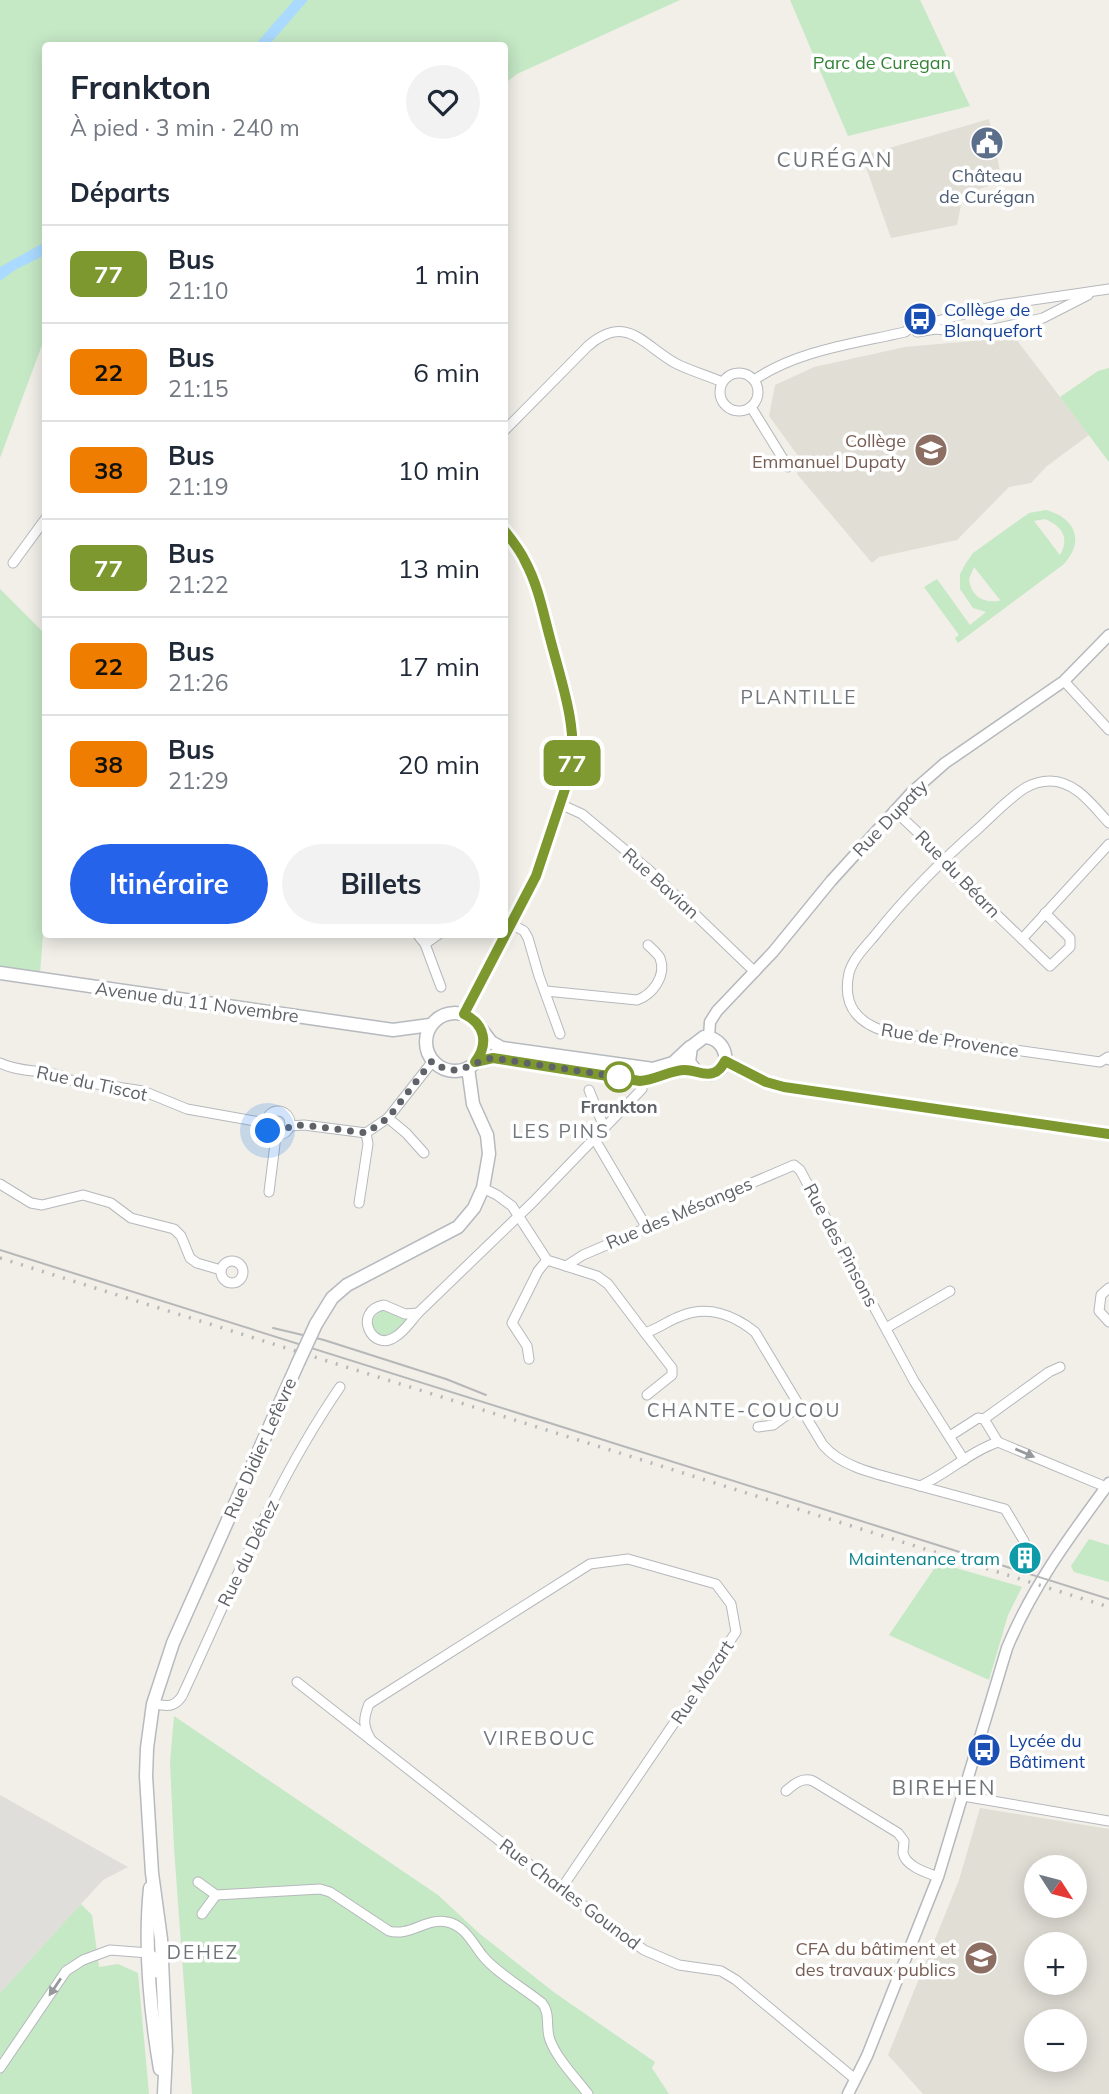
<!DOCTYPE html>
<html lang="fr">
<head>
<meta charset="utf-8">
<style>
  body { margin:0; font-family:Mulish,sans-serif; background:#f2f2f3; color:#1f2937; height:100vh; display:flex; flex-direction:column; font-size:26px; white-space:nowrap }
  * { box-sizing:border-box; margin:0 }
  p { font-size:23px; color:#747a83 }
  .icon { flex:none; width:38px; height:38px; fill:none; stroke:currentColor; stroke-width:2; stroke-linecap:round; stroke-linejoin:round }
  .map { position:relative; flex:1; overflow:hidden }
  .side { position:absolute; left:42px; top:42px; width:466px; height:896px; display:flex; flex-direction:column; background:#fff; border-radius:7px; box-shadow:0 4px 18px #0003 }
  .side>* { flex:none }
  .badge { padding:0 14px; border-radius:10px; font-size:24px; line-height:46px }
  .needle { width:46px; rotate:126deg }
  .controls { position:absolute; left:1024px; top:1855px; display:grid; gap:14px }
  .controls a { display:grid; place-items:center; width:63px; height:63px; border-radius:50%; background:#fff; box-shadow:0 4px 18px #0003; font-size:35px }
  .you { position:absolute; width:35px; height:35px; margin:-18px; border:5px solid #fff; border-radius:50%; background:#1a73e8; box-shadow:0 0 0 10px #1a73e833 }
  .map>.badge { position:absolute; translate:-50% -50%; box-shadow:0 0 0 4px #fff }
  h2 { padding:0 28px; font-size:26px; line-height:63px }
  .round { display:grid; place-items:center; flex:none; width:74px; height:74px; border-radius:37px; background:#f2f2f3 }
  .summary { display:flex; align-items:center; justify-content:space-between; height:119px; padding:0 28px }
  h1 { font-size:33px; font-weight:700; line-height:52px }
  .button { display:flex; gap:14px; margin-top:auto; padding:14px 28px }
  .button a { flex:1; height:80px; border-radius:42px; background:#2563eb; color:#fff; font-size:28px; font-weight:700; line-height:80px; text-align:center }
  .button a+a { background:#f2f2f3; color:#1f2937 }
  ul { padding:0; list-style:none }
  li { display:flex; align-items:center; gap:21px; height:98px; padding:0 28px; border-top:2px solid #e0e1e3 }
  li div { flex:1 }
  li b { display:block; font-size:26px }
  li em { font-style:normal }
  li .badge { min-width:77px; font-weight:700; text-align:center }
  .map>svg:first-child { display:block }
</style>
</head>
<body>
<div class="map">
<svg width="1109" height="2094" viewBox="0 0 1109 2094">
  <rect width="100%" height="100%" fill="#f1efe8"/>
  <!-- industrial -->
  <polygon fill="#e0deda" points="0,1795 128,1867 103,1880 0,1993"/>
  <!-- education -->
  <g fill="#e1ded6" fill-rule="evenodd">
    <polygon points="989,119 1002,181 963,195 957,225 891,238 862,156"/>
    <polygon points="1013,335 1089,435 1047,466 1031,483 1009,487 957,540 879,557 872,563 797,474 801,460 769,416 775,385 814,367 905,347 995,339"/>
    <path d="M980 1808 1109 1829V2094H923L888 2055 959 1880ZM1074 1867V1906H1036V1867ZM1036 1944H1074V1983H1036ZM1036 2021H1074V2060H1036Z"/>
  </g>
  <!-- green -->
  <g fill="#c5e8c5" fill-rule="evenodd">
    <polygon points="0,0 680,0 517,74 504,84 504,46 46,46 45,337 0,458"/>
    <polygon points="790,0 920,0 970,106 848,136"/>
    <polygon points="1109,368 1109,462 1060,397 1098,371"/>
    <path d="M1046 510C1075 518 1085 540 1064 564L958 643 955 638 959 635 924 587 937 579 970 625 986 612 973 608 960 589V574L966 563 973 553 1029 513ZM1045 519C1062 526 1070 538 1060 555L1034 521ZM974 567 1000 600 999 601C982 603 971 596 969 579Z"/>
    <polygon points="0,589 45,634 46,898 40,973 0,967"/>
    <path d="M386 1309 407 1319C378 1357 357 1319 386 1309Z"/>
    <polygon points="1089,1539 1109,1545 1109,1582 1074,1572 1071,1566"/>
    <polygon points="938,1563 1022,1587 1008,1615 989,1680 889,1635"/>
    <polygon points="174,1716 438,1895 480,1934 555,1993 655,2062 652,2068 669,2094 192,2094 174,1848 170,1762"/>
    <polygon points="81,1904 92,1915 99,1967 118,1964 138,1973 149,2094 0,2094 0,1993"/>
  </g>
  <!-- water -->
  <g fill="#aadaff">
    <polygon points="294,0 308,0 269,45 255,45"/>
    <polygon points="45,242 45,255 15,270 0,281 0,267"/>
  </g>
  <g fill="none" stroke-linecap="round" stroke-linejoin="round">
    <defs>
      <g id="minor">
        <polyline points="917,332 936,329 969,333 985,331 1043,318 1088,295"/>
        <circle cx="739" cy="392" r="19"/>
        <path d="M754 380C799 350 853 344 905 332L910 328 999 305 1109 289"/>
        <polyline points="751,407 788,467"/>
        <path d="M504 431 588 346C626 313 642 344 675 363 690 371 707 375 722 382"/>
        <polyline points="13,563 46,518"/>
        <polyline points="1064,681 1109,730"/>
        <polyline points="560,804 582,814 650,871 755,972"/>
        <polyline points="894,810 928,842 941,861 1022,939 1109,844"/>
        <path d="M1109 823C1093 806 1076 781 1050 781 1041 781 1032 784 1025 788 1008 799 994 814 980 827 941 861 909 893 876 934 867 945 853 958 849 973 842 1005 857 1023 887 1032L1100 1062 1108 1057 1109 1060"/>
        <polyline points="511,924 524,931 528,938 539,976 560,1034"/>
        <polyline points="417,934 425,944 441,987"/>
        <polyline points="1022,939 1050,966 1070,947 1070,938 1045,913"/>
        <polyline points="425,944 439,934"/>
        <path d="M546 991 637 1000C652 995 667 976 660 958 658 954 652 949 648 945"/>
        <polyline points="464,1014 536,876 571,771 573,756 571,723 545,616 526,562 504,530"/>
        <path d="M0 1063C22 1074 48 1068 70 1080L143 1091 187 1109 266 1123"/>
        <polyline points="589,1090 604,1127"/>
        <circle cx="278" cy="1123" r="12"/>
        <polyline points="388,1118 406,1133 424,1153"/>
        <polyline points="290,1126 304,1125 366,1133 388,1118 433,1061"/>
        <polyline points="594,1138 647,1228"/>
        <polyline points="0,1184 31,1203 42,1205 83,1195 111,1203 131,1218 174,1229 181,1236 190,1258 197,1263 221,1270"/>
        <path d="M483 1188 497 1195 512 1206 547 1260 597 1276 608 1284 645 1333C658 1329 669 1320 681 1316 708 1305 734 1315 755 1332L823 1445C845 1471 888 1476 920 1486 947 1474 969 1452 998 1442L1106 1487"/>
        <polyline points="269,1192 276,1136"/>
        <polyline points="359,1203 368,1144 366,1133"/>
        <circle cx="232" cy="1272" r="11"/>
        <polyline points="566,1266 583,1255 794,1165 800,1170 914,1381 964,1460"/>
        <polyline points="1109,1288 1101,1295 1099,1311 1109,1322"/>
        <path d="M384 1305 405 1314 418 1313C411 1321 404 1332 395 1337 372 1353 352 1311 384 1305Z"/>
        <polyline points="418,1313 533,1202 642,1089"/>
        <polyline points="886,1328 950,1291"/>
        <polyline points="645,1333 672,1368 672,1375 647,1395"/>
        <polyline points="529,1359 527,1346 512,1323 538,1271 547,1260"/>
        <polyline points="984,1419 998,1442"/>
        <polyline points="758,1427 773,1425 799,1406"/>
        <polyline points="950,1436 978,1418 984,1419 1049,1372 1060,1367"/>
        <polyline points="920,1486 1005,1509 1024,1541"/>
        <polyline points="297,1682 561,1889 644,1950 679,1965 721,1971 736,1980 855,2079"/>
        <path d="M153 1704C167 1706 174 1708 182 1696 231 1591 274 1483 340 1387"/>
        <path d="M371 1740C363 1726 363 1719 369 1704L590 1564 628 1559 716 1584 731 1604 736 1632 561 1889"/>
        <path d="M786 1791C794 1784 802 1777 813 1781L898 1833 904 1841C904 1845 903 1849 903 1853 906 1867 928 1873 938 1877"/>
        <polyline points="963,1796 1109,1821"/>
        <path d="M198 1882 216 1895 320 1889 330 1892 389 1931C410 1937 427 1917 447 1922 464 1925 472 1942 482 1955 495 1972 525 1989 542 2003 551 2014 545 2027 550 2040 557 2059 576 2078 588 2094"/>
        <polyline points="202,1914 216,1895"/>
        <polyline points="0,2068 66,1971 83,1960 110,1950 149,1953 156,1959 157,1973"/>
      </g>
      <g id="tertiary">
        <polyline points="709,1037 710,1022 717,1011 773,952 831,881 912,792 945,763 1064,681 1109,635"/>
        <path d="M848 2094 867 2056 938 1877 1007 1648C1032 1587 1070 1536 1109 1483"/>
      </g>
      <g id="secondary">
        <polyline points="0,973 393,1030 430,1025"/>
        <circle cx="455" cy="1042" r="29"/>
        <polyline points="482,1030 491,1042 502,1048 653,1069 673,1063 690,1047"/>
        <polyline points="725,1061 766,1082 784,1087 1109,1134"/>
        <path d="M476 1062 493 1058 640 1081C656 1080 669 1071 684 1070 693 1069 702 1076 711 1074 735 1068 726 1037 704 1037L691 1047 689 1062 696 1071"/>
        <polyline points="316,1324 332,1298 347,1285 458,1227 474,1208 483,1188 489,1154 487,1135 473,1104 468,1068"/>
        <path d="M150 1888C144 1947 150 2010 160 2069"/>
        <polyline points="164,2094 166,2051 161,1939 152,1873 146,1776 147,1748 153,1704 173,1643 298,1363"/>
      </g>
    </defs>
    <!-- minor casing -->
    <use href="#minor" stroke="#b5b8bc" stroke-width="11"/>
    <!-- tertiary casing -->
    <use href="#tertiary" stroke="#b5b8bc" stroke-width="13"/>
    <!-- secondary casing -->
    <use href="#secondary" stroke="#b6babf" stroke-width="15"/>
    <!-- minor -->
    <use href="#minor" stroke="#fff" stroke-width="9"/>
    <!-- tertiary -->
    <use href="#tertiary" stroke="#fff" stroke-width="10"/>
    <!-- secondary -->
    <use href="#secondary" stroke="#fff" stroke-width="12"/>
    <!-- tram -->
    <g stroke="#b6b7b8" stroke-width="2">
      <polyline points="0,1250 1109,1599"/>
      <polyline points="273,1328 324,1340 446,1379 486,1395"/>
    </g>
    <!-- rail -->
    <polyline stroke="#b6b7b8" stroke-width="3.5" stroke-dasharray="2 9" stroke-linecap="butt" points="0,1258 1109,1607"/>
    <defs>
      <polyline id="secondary-bridge" points="298,1363 316,1324"/>
    </defs>
    <!-- secondary-bridge casing -->
    <use href="#secondary-bridge" stroke="#b6babf" stroke-width="15" stroke-linecap="butt"/>
    <!-- secondary-bridge -->
    <use href="#secondary-bridge" stroke="#fff" stroke-width="12"/>
  </g>
  <!-- one-way arrows -->
  <defs><path id="oneway-solid" d="M-6-.8H1V-3.2L6.5 0L1 3.2V.8H-6Z" transform="scale(1.75)"/></defs>
  <g fill="#979a9d">
    <use href="#oneway-solid" transform="translate(1025 1453) rotate(23)"/>
    <use href="#oneway-solid" transform="translate(55 1987) rotate(124)"/>
  </g>
  <g fill="none" stroke-linecap="round" stroke-linejoin="round">
    <defs>
      <path id="line" d="M504 530C512 540 520 550 525 561 538 585 543 612 550 638 561 681 578 726 571 771L536 876 464 1014C485 1024 489 1044 475 1062L493 1058 640 1081C656 1080 670 1070 685 1070 695 1070 704 1076 713 1073 720 1071 722 1066 725 1061L766 1082 784 1087 1109 1134"/>
    </defs>
    <!-- line casing -->
    <use href="#line" stroke="#fff" stroke-width="16"/>
    <!-- line -->
    <use href="#line" stroke="#7c982e" stroke-width="10"/>
    <!-- walk -->
    <path stroke="#5f6368" stroke-width="7" stroke-dasharray="0 12.6" d="M268 1131 281 1136 290 1126 304 1125 366 1133 388 1118 432 1061C457 1081 468 1062 493 1058L619 1077"/>
  </g>
  <!-- icons -->
  <defs>
    <symbol id="civic-disc" viewBox="-11 -11 22 22"><circle r="9.5" fill="#5c6f8a" stroke="#fff"/><path d="M-.6-6.5H3V-4.5H.6V-3L4-1V1h2V6H-6V1h2V-1L-.6-3ZM-1.2 2.5V6h2.4V2.5Z" fill="#fff"/></symbol>
    <symbol id="bus-disc" viewBox="-11 -11 22 22"><circle r="9.5" fill="#1a4fb4" stroke="#fff"/><path d="M-5-6H5V4H4V6H2V4H-2V6H-4V4H-5ZM-3.5-4V0h7V-4ZM-3.5 1.2v1.5H-2V1.2ZM2 1.2v1.5H3.5V1.2Z" fill="#fff"/></symbol>
    <symbol id="school-disc" viewBox="-11 -11 22 22"><circle r="9.5" fill="#8d6e63" stroke="#fff"/><path d="M0-5L7-2L0 1L-7-2ZM-4 1L0 2.5L4 1V4Q0 6-4 4Z" fill="#fff"/></symbol>
    <symbol id="building-disc" viewBox="-11 -11 22 22"><circle r="9.5" fill="#0f9aa8" stroke="#fff"/><path d="M-4-6H4V6H1V3H-1V6H-4ZM-2.5-4.3h1.7v1.8h-1.7ZM.8-4.3h1.7v1.8H.8ZM-2.5-1h1.7V.8h-1.7ZM.8-1h1.7V.8H.8Z" fill="#fff"/></symbol>
  </defs>
  <g fill-rule="evenodd">
    <use href="#civic-disc" x="968" y="124" width="38" height="38"/>
    <use href="#bus-disc" x="901" y="300" width="38" height="38"/>
    <use href="#school-disc" x="912" y="431" width="38" height="38"/>
    <use href="#building-disc" x="1006" y="1539" width="38" height="38"/>
    <use href="#bus-disc" x="965" y="1731" width="38" height="38"/>
    <use href="#school-disc" x="962" y="1939" width="38" height="38"/>
  </g>
  <!-- markers -->
  <circle fill="#fff" stroke="#7c982e" stroke-width="3.5" cx="619" cy="1077" r="14"/>
  <g text-anchor="middle" dominant-baseline="central" stroke-width="7" stroke-linejoin="round" paint-order="stroke">
    <!-- park labels -->
    <g font-size="18" fill="#348238" stroke="#fff">
      <text x="882" y="62">Parc de Curegan</text>
    </g>
    <!-- service labels -->
    <g font-size="18" fill="#4e5e75" stroke="#fff">
      <text x="987" y="175">Château<tspan x="987" dy="21">de Curégan</tspan></text>
    </g>
    <!-- transit labels -->
    <g font-size="18" fill="#164399" stroke="#fff" text-anchor="start">
      <text x="944" y="309">Collège de<tspan x="944" dy="21">Blanquefort</tspan></text>
      <text x="1009" y="1740">Lycée du<tspan x="1009" dy="21">Bâtiment</tspan></text>
    </g>
    <!-- education labels -->
    <g font-size="18" fill="#785e54" stroke="#fff" text-anchor="end">
      <text x="906" y="440">Collège<tspan x="906" dy="21">Emmanuel Dupaty</tspan></text>
      <text x="956" y="1948">CFA du bâtiment et<tspan x="956" dy="21">des travaux publics</tspan></text>
    </g>
    <!-- street labels -->
    <g font-size="18" fill="#5f6368" stroke="#fff">
      <text transform="translate(890 818) rotate(-46)">Rue Dupaty</text>
      <text transform="translate(958 874) rotate(46)">Rue du Béarn</text>
      <text transform="translate(661 883) rotate(42)">Rue Bavian</text>
      <text transform="translate(197 1002) rotate(8)">Avenue du 11 Novembre</text>
      <text transform="translate(950 1040) rotate(9)">Rue de Provence</text>
      <text transform="translate(92 1083) rotate(12)">Rue du Tiscot</text>
      <text transform="translate(679 1213) rotate(-23)">Rue des Mésanges</text>
      <text transform="translate(841 1245) rotate(62)">Rue des Pinsons</text>
      <text transform="translate(260 1448) rotate(-66)">Rue Didier Lefèvre</text>
      <text transform="translate(248 1553) rotate(-64)">Rue du Déhez</text>
      <text transform="translate(702 1682) rotate(-56)">Rue Mozart</text>
      <text transform="translate(570 1894) rotate(37)">Rue Charles Gounod</text>
    </g>
    <!-- stop labels -->
    <g font-size="18" font-weight="bold" fill="#5f6368" stroke="#fff">
      <text x="619" y="1106">Frankton</text>
    </g>
    <!-- culture labels -->
    <g font-size="18" fill="#0d838f" stroke="#fff" text-anchor="end">
      <text x="1000" y="1558">Maintenance tram</text>
    </g>
    <!-- neighbourhood labels -->
    <g font-size="19" letter-spacing="2" fill="#70757a" stroke="#fff">
      <text x="799" y="697">PLANTILLE</text>
      <text x="561" y="1131">LES PINS</text>
      <text x="744" y="1410">CHANTE-COUCOU</text>
      <text x="540" y="1738">VIREBOUC</text>
      <text x="203" y="1952">DEHEZ</text>
    </g>
    <!-- quarter labels -->
    <g font-size="21" letter-spacing="2" fill="#70757a" stroke="#fff">
      <text x="835" y="159">CURÉGAN</text>
      <text x="944" y="1787">BIREHEN</text>
    </g>
  </g>
</svg>
<div class="controls">
<a><svg class="needle" viewBox="-14 -14 28 28"><path d="M0-13l5 13h-10z" fill="#e53935"/><path d="M0 13l5-13h-10z" fill="#747a83"/></svg></a>
<a>+</a>
<a>−</a>
</div>
<div class="you" style="left:268px;top:1131px"></div>
<b class="badge" style="left:572px;top:763px;background:#7c982e;color:#fff">77</b>
<section class="side">
<div class="summary"><div><h1>Frankton</h1><p>À pied · 3 min · 240 m</p></div><a class="round"><svg class="icon" aria-label="heart" viewBox="0 0 24 24"><path d="M12 20l-8-8c-3-5 5-10 8-4 3-6 11-1 8 4z"/></svg></a></div>
<h2>Départs</h2>
<ul>
<li><span class="badge" style="background:#7c982e;color:#fff">77</span><div><b>Bus</b><p>21:10</p></div><em>1 min</em></li>
<li><span class="badge" style="background:#ee7d00;color:#111">22</span><div><b>Bus</b><p>21:15</p></div><em>6 min</em></li>
<li><span class="badge" style="background:#ee7d01;color:#111">38</span><div><b>Bus</b><p>21:19</p></div><em>10 min</em></li>
<li><span class="badge" style="background:#7c982e;color:#fff">77</span><div><b>Bus</b><p>21:22</p></div><em>13 min</em></li>
<li><span class="badge" style="background:#ee7d00;color:#111">22</span><div><b>Bus</b><p>21:26</p></div><em>17 min</em></li>
<li><span class="badge" style="background:#ee7d01;color:#111">38</span><div><b>Bus</b><p>21:29</p></div><em>20 min</em></li>
</ul>
<div class="button"><a>Itinéraire</a><a>Billets</a></div>
</section>
</div>
</body>
</html>
